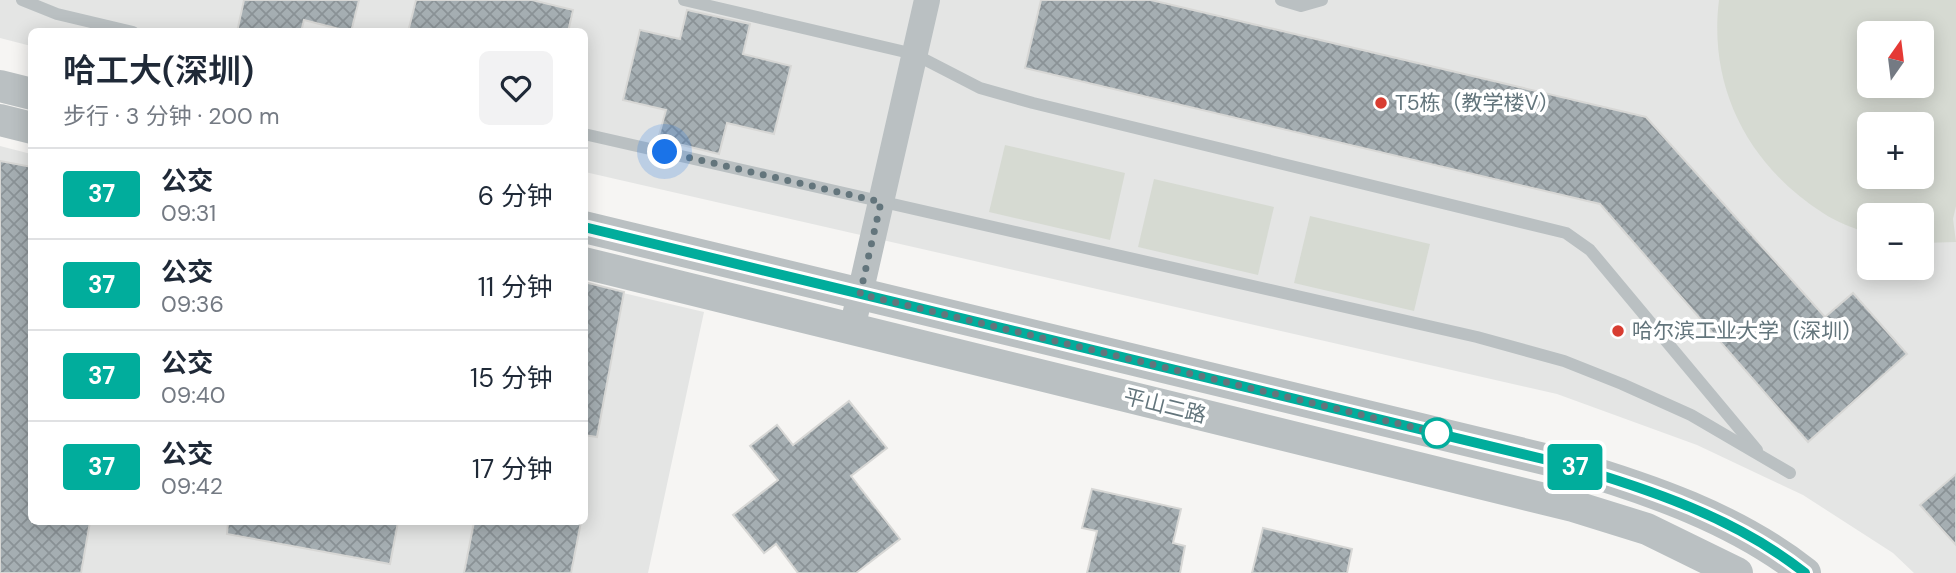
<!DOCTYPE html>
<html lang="zh">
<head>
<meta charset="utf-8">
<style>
  body { margin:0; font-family:"DM Sans","Noto Sans SC",sans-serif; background:#f2f2f3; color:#1f2937; height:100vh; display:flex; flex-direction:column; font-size:26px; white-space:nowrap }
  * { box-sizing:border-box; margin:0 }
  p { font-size:23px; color:#747a83 }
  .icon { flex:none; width:38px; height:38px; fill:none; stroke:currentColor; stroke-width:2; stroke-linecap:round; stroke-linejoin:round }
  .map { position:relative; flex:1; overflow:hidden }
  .sheet { position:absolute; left:28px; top:28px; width:560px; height:497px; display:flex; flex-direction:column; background:#fff; border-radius:10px; box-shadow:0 4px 18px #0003 }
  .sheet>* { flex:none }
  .badge { padding:0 14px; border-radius:5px; font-size:24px; line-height:46px }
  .needle { width:46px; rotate:14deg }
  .controls { position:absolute; left:1857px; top:21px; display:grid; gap:14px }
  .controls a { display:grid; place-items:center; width:77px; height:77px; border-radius:10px; background:#fff; box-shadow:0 4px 18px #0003; font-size:35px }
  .you { position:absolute; width:35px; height:35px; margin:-18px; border:5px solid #fff; border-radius:50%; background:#1a73e8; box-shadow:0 0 0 10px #1a73e833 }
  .map>.badge { position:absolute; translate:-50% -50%; box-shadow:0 0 0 4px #fff }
  .round { display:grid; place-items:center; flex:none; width:74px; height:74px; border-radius:10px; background:#f2f2f3 }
  .summary { display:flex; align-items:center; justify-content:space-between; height:119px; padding:0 35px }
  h1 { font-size:33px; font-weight:600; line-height:52px }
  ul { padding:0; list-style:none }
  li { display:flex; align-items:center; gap:21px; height:91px; padding:0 35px; border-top:2px solid #e0e1e3 }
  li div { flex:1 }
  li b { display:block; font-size:26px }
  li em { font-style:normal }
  li .badge { min-width:77px; font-weight:700; text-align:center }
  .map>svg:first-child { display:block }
</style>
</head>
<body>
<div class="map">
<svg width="1956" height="573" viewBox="0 0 1956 573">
  <defs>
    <pattern id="building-cross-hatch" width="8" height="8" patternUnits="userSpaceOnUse" patternTransform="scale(1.75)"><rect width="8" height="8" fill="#a5aeb2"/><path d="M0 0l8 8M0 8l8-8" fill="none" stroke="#8a9296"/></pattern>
  </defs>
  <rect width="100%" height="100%" fill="#f6f5f3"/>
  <!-- built -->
  <g fill="#e4e5e4" fill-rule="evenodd">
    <path d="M0 0H1956V573H1914L1893 553 1803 495 1697 445 1557 394 585 172 584 32H32L31 46 0 38ZM1869 33H1922V86H1869ZM1869 124H1922V177H1869ZM1869 215H1922V268H1869Z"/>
    <polygon points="0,146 31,154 32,522 584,522 585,284 704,312 648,573 0,573"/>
  </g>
  <!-- green -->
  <g fill="#d6dad2" fill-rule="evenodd">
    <path d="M1719 0H1956V206L1953 219 1956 242 1922 243V215H1869V234L1866 233C1852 227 1836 222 1823 213 1749 166 1708 88 1719 0ZM1922 33V86H1869V33ZM1922 124V177H1869V124Z"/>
    <polygon points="1005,145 1125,173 1110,240 989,212"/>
    <polygon points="1154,179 1274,207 1258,275 1138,247"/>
    <polygon points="1310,216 1430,244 1414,311 1294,283"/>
  </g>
  <!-- building -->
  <g fill="url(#building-cross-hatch)" stroke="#d7d7d5" stroke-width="2">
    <polygon points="244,0 359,0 351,32 304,20 301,32 237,32"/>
    <polygon points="416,0 532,0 573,10 568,32 408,32"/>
    <polygon points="1041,0 1151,0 1646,117 1825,317 1853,293 1907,354 1808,442 1600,204 1025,68"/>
    <polygon points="687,10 750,24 743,54 791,66 774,134 727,123 719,154 658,139 666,110 623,100 640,30 680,39"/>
    <polygon points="0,161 32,167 32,522 90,522 81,573 0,573"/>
    <polygon points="584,282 624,292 597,437 584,435"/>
    <polygon points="849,401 887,448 851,476 900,539 856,573 798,573 776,544 764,553 733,515 778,480 750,446 777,425 793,445"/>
    <polygon points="1956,474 1956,545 1920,505"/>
    <polygon points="1092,489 1181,509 1173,543 1185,546 1180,573 1087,573 1097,531 1082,528"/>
    <polygon points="228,522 398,522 390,564 227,534"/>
    <polygon points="474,522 581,522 571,573 464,573"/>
    <polygon points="1263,528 1352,549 1347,573 1252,573"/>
  </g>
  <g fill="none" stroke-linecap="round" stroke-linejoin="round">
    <!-- service -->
    <g stroke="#bac0c2" stroke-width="12">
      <polyline points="22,0 57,14 133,32"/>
      <polyline points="684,0 914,54 980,88 1033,103 1566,233 1590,250 1757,450"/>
      <polyline points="1281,0 1301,6 1322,0"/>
      <polyline points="584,134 1477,337 1564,361 1622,384 1691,415 1790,473"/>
    </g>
    <!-- minor -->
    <polyline stroke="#bac0c2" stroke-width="26" points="852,329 927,0"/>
    <!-- tertiary -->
    <g stroke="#bac0c2" stroke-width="32">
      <polyline points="0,86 32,94"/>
      <polyline points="0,120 32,128"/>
      <path d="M584 227 1565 464C1649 489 1735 518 1805 573"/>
      <polyline points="584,263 1573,506 1647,529 1737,573"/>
    </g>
  </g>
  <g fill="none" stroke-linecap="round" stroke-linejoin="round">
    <defs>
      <path id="line" d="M584 227 1564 464C1649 489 1736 518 1805 573"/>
    </defs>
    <!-- line casing -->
    <use href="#line" stroke="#fff" stroke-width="16"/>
    <!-- line -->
    <use href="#line" stroke="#01ad9c" stroke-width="10"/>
    <!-- walk -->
    <polyline stroke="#63757c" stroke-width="7" stroke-dasharray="0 12.6" points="665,152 881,202 860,294 1437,433"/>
  </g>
  <!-- markers -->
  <g fill="#d83d31" stroke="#fff" stroke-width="2.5">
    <circle cx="1381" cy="103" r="7"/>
    <circle cx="1618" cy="331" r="7"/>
  </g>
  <circle fill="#fff" stroke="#01ad9c" stroke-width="3.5" cx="1437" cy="433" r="14"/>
  <g text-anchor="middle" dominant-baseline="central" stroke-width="7" stroke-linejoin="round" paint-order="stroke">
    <!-- poi labels -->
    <g font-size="21" fill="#63757c" stroke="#fff" text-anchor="start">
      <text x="1395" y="103">T5栋（教学楼V）</text>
      <text x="1632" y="331">哈尔滨工业大学（深圳）</text>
    </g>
    <!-- street labels -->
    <g font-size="21" fill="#63757c" stroke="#fff">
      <text transform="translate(1165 406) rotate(14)">平山二路</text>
    </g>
  </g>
</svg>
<div class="controls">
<a><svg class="needle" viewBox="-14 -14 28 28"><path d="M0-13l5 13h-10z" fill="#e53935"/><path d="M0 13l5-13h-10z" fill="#747a83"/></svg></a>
<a>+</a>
<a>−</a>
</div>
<div class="you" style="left:665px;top:152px"></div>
<b class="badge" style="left:1575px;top:467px;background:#01ad9c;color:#fff">37</b>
<section class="sheet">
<div class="summary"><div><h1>哈工大(深圳)</h1><p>步行 · 3 分钟 · 200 m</p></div><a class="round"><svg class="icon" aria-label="heart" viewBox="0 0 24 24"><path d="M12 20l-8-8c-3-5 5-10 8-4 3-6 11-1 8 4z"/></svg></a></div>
<ul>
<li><span class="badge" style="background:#01ad9c;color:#fff">37</span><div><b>公交</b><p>09:31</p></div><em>6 分钟</em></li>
<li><span class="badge" style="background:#01ad9c;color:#fff">37</span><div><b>公交</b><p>09:36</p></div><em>11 分钟</em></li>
<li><span class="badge" style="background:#01ad9c;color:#fff">37</span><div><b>公交</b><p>09:40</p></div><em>15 分钟</em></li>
<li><span class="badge" style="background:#01ad9c;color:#fff">37</span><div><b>公交</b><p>09:42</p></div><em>17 分钟</em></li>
</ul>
</section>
</div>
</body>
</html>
